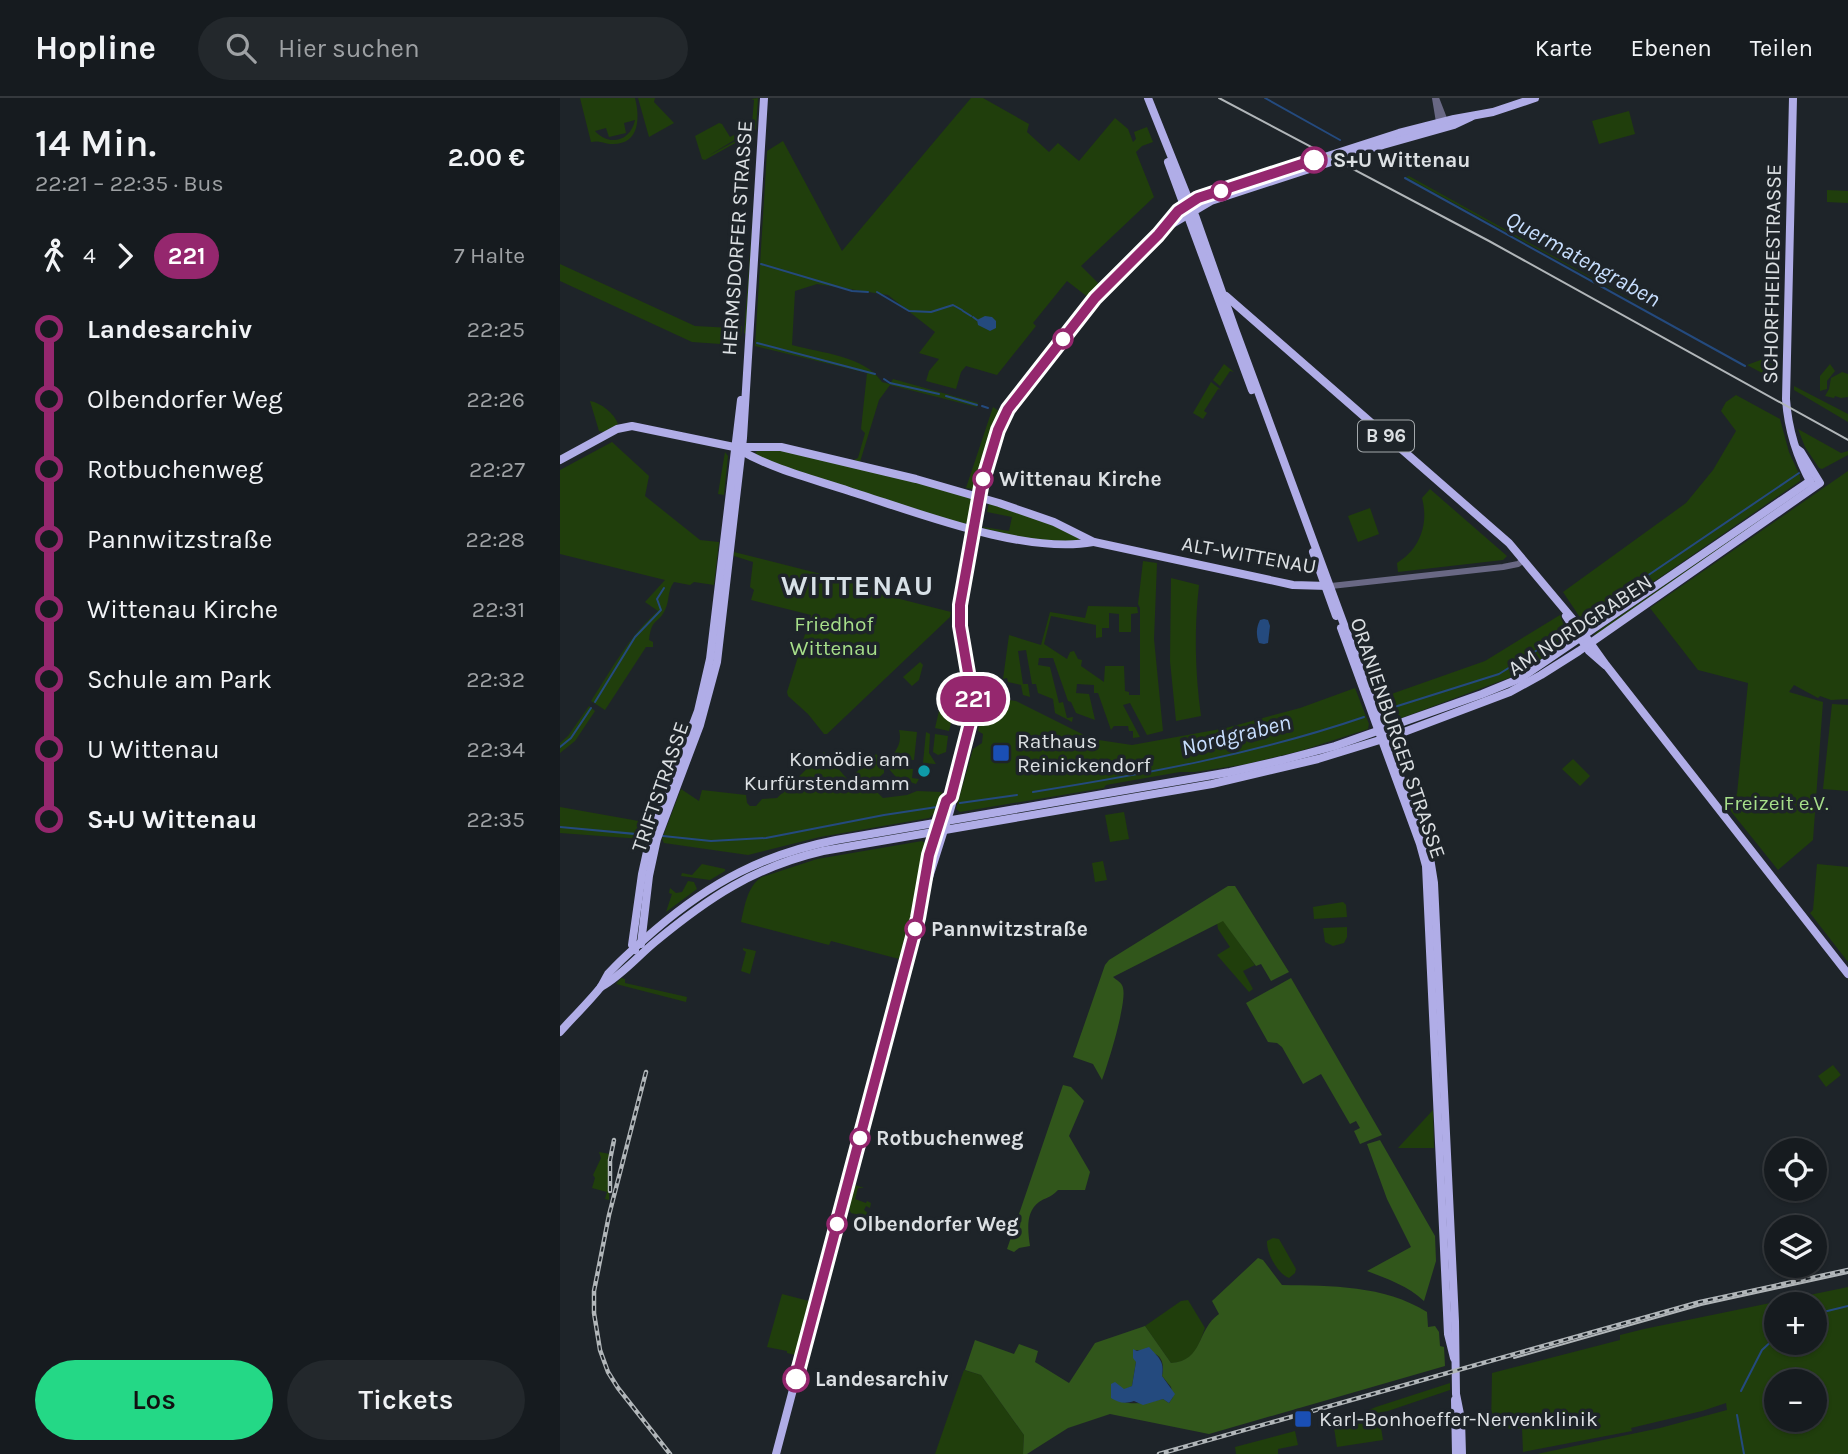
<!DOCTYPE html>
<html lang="de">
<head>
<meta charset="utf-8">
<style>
  body { margin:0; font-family:Karla,sans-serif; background:#23282c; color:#f1f3f6; height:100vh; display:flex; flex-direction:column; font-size:26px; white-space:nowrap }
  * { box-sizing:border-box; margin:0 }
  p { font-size:23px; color:#9ea1a4 }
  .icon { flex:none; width:38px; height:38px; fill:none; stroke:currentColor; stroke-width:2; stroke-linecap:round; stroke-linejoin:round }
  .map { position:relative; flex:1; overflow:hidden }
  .sheet { display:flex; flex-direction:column; background:#161b1f; width:560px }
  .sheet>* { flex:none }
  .badge { padding:0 14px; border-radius:23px; font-size:24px; line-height:46px }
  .fabs { position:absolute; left:1204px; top:1040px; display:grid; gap:14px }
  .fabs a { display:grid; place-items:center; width:63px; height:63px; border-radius:50%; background:#161b1f; box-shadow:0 2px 5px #0004,0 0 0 2px #35393d; font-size:35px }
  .map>.badge { position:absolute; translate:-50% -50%; box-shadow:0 0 0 4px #fff }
  .legs { display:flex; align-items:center; gap:10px; height:77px; padding:0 35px; font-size:23px }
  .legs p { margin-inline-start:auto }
  .head { display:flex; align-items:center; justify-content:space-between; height:119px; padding:0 35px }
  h1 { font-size:38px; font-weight:600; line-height:52px }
  .button { display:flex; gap:14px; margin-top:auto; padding:14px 35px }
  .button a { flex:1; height:80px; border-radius:42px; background:#24d886; color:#111; font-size:28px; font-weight:600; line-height:80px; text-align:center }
  .button a+a { background:#23282c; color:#f1f3f6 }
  ul { padding:0 35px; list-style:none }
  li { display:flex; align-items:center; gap:24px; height:70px; font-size:26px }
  li i { display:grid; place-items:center; width:10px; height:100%; margin:0 9px; background:currentColor }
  li i::after { content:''; width:18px; height:18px; margin:-9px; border:5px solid; border-radius:50%; background:#161b1f }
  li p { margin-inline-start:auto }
  li:first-child i { background:linear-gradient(#0000 50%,currentColor 0) }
  li:last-child i { background:linear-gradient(currentColor 50%,#0000 0) }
  header { display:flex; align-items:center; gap:42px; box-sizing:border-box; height:98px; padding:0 35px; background:#161b1f; border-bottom:2px solid #35393d }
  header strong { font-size:33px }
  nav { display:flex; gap:38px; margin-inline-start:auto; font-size:24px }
  .search { width:490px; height:63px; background:#23282c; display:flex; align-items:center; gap:18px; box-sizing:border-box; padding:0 24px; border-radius:38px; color:#9ea1a4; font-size:26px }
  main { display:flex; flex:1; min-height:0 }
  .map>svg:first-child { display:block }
</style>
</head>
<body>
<header>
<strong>Hopline</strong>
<div class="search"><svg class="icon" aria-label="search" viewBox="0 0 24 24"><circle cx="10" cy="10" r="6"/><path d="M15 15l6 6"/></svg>Hier suchen</div>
<nav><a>Karte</a><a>Ebenen</a><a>Teilen</a></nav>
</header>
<main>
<section class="sheet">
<div class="head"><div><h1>14 Min.</h1><p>22:21 – 22:35 · Bus</p></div><b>2.00 €</b></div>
<div class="legs"><svg class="icon" aria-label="walk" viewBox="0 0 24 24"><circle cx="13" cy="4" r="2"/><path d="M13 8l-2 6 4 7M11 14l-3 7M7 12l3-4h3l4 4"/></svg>4<svg class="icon" aria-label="forward" viewBox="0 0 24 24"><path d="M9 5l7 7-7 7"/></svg><b class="badge" style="background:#95276e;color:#fff">221</b><p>7 Halte</p></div>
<ul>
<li><i style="color:#95276e"></i><b>Landesarchiv</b><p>22:25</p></li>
<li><i style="color:#95276e"></i><span>Olbendorfer Weg</span><p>22:26</p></li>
<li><i style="color:#95276e"></i><span>Rotbuchenweg</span><p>22:27</p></li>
<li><i style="color:#95276e"></i><span>Pannwitzstraße</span><p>22:28</p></li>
<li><i style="color:#95276e"></i><span>Wittenau Kirche</span><p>22:31</p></li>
<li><i style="color:#95276e"></i><span>Schule am Park</span><p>22:32</p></li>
<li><i style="color:#95276e"></i><span>U Wittenau</span><p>22:34</p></li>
<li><i style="color:#95276e"></i><b>S+U Wittenau</b><p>22:35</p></li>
</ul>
<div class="button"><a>Los</a><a>Tickets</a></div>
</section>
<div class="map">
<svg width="1288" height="1356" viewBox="0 0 1288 1356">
  <rect width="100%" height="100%" fill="#1e2429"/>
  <!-- green -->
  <g fill="#203e0c" fill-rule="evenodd">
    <path d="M20 0H75C80 19 80 46 53 46 44 46 40 42 31 44ZM75 22C71 43 49 49 35 33L46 30 49 39 66 35 64 25Z"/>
    <polygon points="78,0 95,0 94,4 114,25 89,39"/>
    <polygon points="198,0 196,31 180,39 178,35 192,26 194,2 191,1"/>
    <path d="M411 0H423L469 26 467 34 489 54 498 45 519 63 555 20 568 31 573 44 576 41 574 34 587 29 593 44 582 48 576 54 594 99 521 168 540 187 529 200 507 183 473 225 476 228 437 277 406 268 401 274 396 291 366 283 369 273 379 261 359 255 375 234 328 197 257 186 235 193 232 247C261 255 305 258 322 284L330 286 333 281 418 305 417 309 330 287 319 302 300 364 294 362 298 360 305 335 301 331 307 275 195 248 207 53 223 43 282 153Z"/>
    <polygon points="1069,13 1075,36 1039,46 1032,23"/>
    <polygon points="159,25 162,26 170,39 174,37 176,41 148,58 177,42 177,44 145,62 142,61 135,38"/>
    <polygon points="196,76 186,236 184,235"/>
    <polygon points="849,78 1106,221 846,79"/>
    <polygon points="1267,92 1288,93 1288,105 1267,104"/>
    <polygon points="0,166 135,228 172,230 182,228 181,238 164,237 161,246 132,244 0,183"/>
    <polygon points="1203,249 1215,257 1219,284 1187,267 1206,260"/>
    <polygon points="664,266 674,274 670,273 660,288 653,282"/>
    <polygon points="1270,266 1275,273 1267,283 1267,291 1260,293 1260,278"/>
    <polygon points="1282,274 1288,276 1288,299 1281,300 1275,298 1274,300 1265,298 1269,291 1271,280"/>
    <polygon points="651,284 661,292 658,291 644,313 647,315 643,321 633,315"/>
    <polygon points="1234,288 1288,316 1288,324 1234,292"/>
    <polygon points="1176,297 1220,321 1229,354 1240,378 1240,383 1031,527 1025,527 1003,494 1126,405 1153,372 1176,333 1161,313 1166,304"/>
    <path d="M30 303C41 305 54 315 58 326L44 334 39 333Z"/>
    <polygon points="433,309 439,313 413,391 406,390"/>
    <polygon points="1238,331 1281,355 1288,353 1288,357 1262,371 1259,370 1245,349"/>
    <path d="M52 344 89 378 85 398 140 442 159 444 154 487 134 484 130 487 114 484C107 493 110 502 105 512 98 527 92 518 89 542L93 544V549H86L45 612 31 603C52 571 69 538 98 513L85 504 105 482 0 456V372Z"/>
    <polygon points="220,351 360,385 411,399 409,422 405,426 341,408 197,359 195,356 198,352"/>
    <polygon points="165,354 168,358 164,397 158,396"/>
    <polygon points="1288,373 1288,601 1271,602 1260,598 1258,600 1234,587 1229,594 1263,604 1253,742 1218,772 1165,706 1177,696 1188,585 1138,572 1090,510"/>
    <polygon points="1249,388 1036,538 1034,536"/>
    <path d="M870 391 947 458 943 462 838 474 837 465C860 451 869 426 862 400Z"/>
    <polygon points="429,405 487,424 519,440 517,444 467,441 423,430 423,429 449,433 452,419 427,414"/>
    <polygon points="810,410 819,436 798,444 788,418"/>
    <polygon points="174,454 320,491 336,500 391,514 390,519 267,636 264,636 248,616 228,598 227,594 251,517 191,502 194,492 190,489 193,464 174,458"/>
    <polygon points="583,463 597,465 594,541 603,633 587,637 570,605 563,607 580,639 573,640 573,633 569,633 568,628 554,628 551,632 538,595 534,595 534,587 517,586 516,595 529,596 535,622 516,615 511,604 508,603 493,560 479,560 478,567 490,569 499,605 503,604 507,620 513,619 512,624 495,615 493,601 478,595 476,586 472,586 466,552 458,553 463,586 468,586 470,599 463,597 461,587 448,584 447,580 443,581 449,537 481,547 490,514 525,520 528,508 577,509 578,515 571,516 571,534 559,534 559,516 549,515 549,530 542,530 542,539 536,540 536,527 491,518 484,546 507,561 510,554 514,553 518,561 522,562 521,568 544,584 545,568 564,568 565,593 569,594 569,597 580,597 580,510 578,506"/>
    <path d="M611 480 639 487C634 532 635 573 641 618L616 623 610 563Z"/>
    <polygon points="1000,517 1010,543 954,578 839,621 828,621 820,600 925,563"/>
    <polygon points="360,564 363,567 359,582 352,588 343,579"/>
    <polygon points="795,590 809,626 808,631 740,653 687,666 635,674 620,674 546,687 544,690 400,714 396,711 413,651 422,645 423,636 418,633 420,623 428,616 422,614 423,603 442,601 456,603 532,641 572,647 666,630 740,610"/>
    <polygon points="1272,606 1288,607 1288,693 1263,691"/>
    <polygon points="396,607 389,633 375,630 379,613"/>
    <polygon points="29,608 35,613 15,643 0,655 0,645 8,638"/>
    <path d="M339 632 357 634 354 662 337 661 336 669 353 671 352 680 359 681 356 686 336 679 329 671C328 655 344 652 339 632Z"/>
    <polygon points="366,634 370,636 369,655 376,666 363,665"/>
    <polygon points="375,636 388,638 386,654 378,657 373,654"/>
    <polygon points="264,654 288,682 316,656 324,664 324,675 310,687 323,700 347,697 357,693 382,694 375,715 369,720 260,739 188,757 104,745 102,741 121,691 139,703 142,692 186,697 187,705 190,708 196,708 202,701 217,700"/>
    <polygon points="1013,661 1030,678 1020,688 1002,671"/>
    <polygon points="0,709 90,725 85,739 82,741 0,735"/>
    <polygon points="564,714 569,741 550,744 545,717"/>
    <path d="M362 743 366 746 356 797 339 861 271 843 269 847 181 824C185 808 187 788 202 779L257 761Z"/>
    <polygon points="543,763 547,782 535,784 532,765"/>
    <polygon points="142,766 165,771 165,773 150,782 121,778 122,775 132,777"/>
    <polygon points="1257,766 1288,769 1288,864 1250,815 1253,812"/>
    <polygon points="128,783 134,784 137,791 106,814 112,796 109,795 110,790 116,795 122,794"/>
    <polygon points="783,804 786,807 787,819 754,821 753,809"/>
    <polygon points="663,822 695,867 683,873 693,891 689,894 657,857 670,849 658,831 657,825"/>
    <polygon points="787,829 787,839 784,845 773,848 765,844 763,830"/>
    <polygon points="183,850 196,853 190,876 181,873 186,854 183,852"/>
    <polygon points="61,880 65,881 65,885 127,899 126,904 56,886"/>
    <polygon points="1273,967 1281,977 1266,989 1258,978"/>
    <polygon points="873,1012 874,1050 838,1050"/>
    <polygon points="39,1054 50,1056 49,1102 45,1101 47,1094 32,1090 35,1080 33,1077 41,1060"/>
    <polygon points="295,1087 304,1090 298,1090 295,1101 306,1105 307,1103 311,1105 310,1110 306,1108 304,1112 309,1116 308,1119 291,1115 289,1111"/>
    <path d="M713 1140 719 1141 736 1171 735 1175 729 1180C718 1176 706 1155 707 1143Z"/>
    <path d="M1288 1189V1356H977L1100 1330 1167 1312 1166 1305 1142 1313 1071 1330 1072 1333 963 1354 962 1330 931 1331 932 1275 1060 1242V1237L1084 1231ZM1216 1206H1255V1244H1216ZM1216 1283H1255V1321H1216Z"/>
    <polygon points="222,1196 249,1203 235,1257 227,1255 227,1253 207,1249"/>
    <path d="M628 1202 645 1230C638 1249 634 1264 611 1265L585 1228 621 1203Z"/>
    <polygon points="404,1272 421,1277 464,1337 463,1356 375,1356"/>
    <polygon points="890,1285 890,1292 828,1313 805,1317 804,1314 816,1309"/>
    <polygon points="819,1318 823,1342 777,1349 774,1330"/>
    <polygon points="735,1333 738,1347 718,1351 718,1356 676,1356 675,1349"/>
  </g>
  <!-- forest -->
  <g fill="#31561b" fill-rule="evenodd">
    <path d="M668 788H675L729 874 711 883 701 866 696 868 663 823 553 879C556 882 562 884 563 890 567 905 548 966 542 982L533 966 513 959 545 867 549 862Z"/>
    <polygon points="731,880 822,1037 800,1046 794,1033 800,1030 796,1023 790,1026 761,976 743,986 722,949 717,945 708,944 686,905"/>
    <path d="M503 987 511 989 524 1003 509 1038 530 1074 525 1092H498C489 1101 486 1099 479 1104 465 1114 468 1134 470 1148L459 1150 454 1154 447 1151Z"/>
    <path d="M820 1042 875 1138 876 1163 864 1203C848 1188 828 1181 807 1173L851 1149 827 1101 807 1046Z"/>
    <path d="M698 1160 703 1162 722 1187C771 1188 824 1187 867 1214L868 1229 875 1228 879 1234 880 1248 884 1249 885 1268 649 1336 550 1316 508 1330 467 1356H463L464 1337 421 1277 405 1272 415 1242 454 1256 459 1246 478 1253 475 1264 509 1285 535 1245 585 1228 611 1265C644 1263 636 1232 659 1216L652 1203ZM574 1252C592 1253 607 1255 602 1278L611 1289 613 1299 609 1305 603 1301C587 1305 567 1309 551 1299L553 1292H564L572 1288 576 1264Z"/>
  </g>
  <!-- water -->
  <g fill="#244a7e">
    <polygon points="425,218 432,219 436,223 436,230 430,233 418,227 417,222"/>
    <path d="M704 521 708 522 710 528 708 545 704 546 699 545C696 537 696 530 700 522Z"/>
    <polygon points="0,728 77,735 87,735 85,738 0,730"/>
    <path d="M589 1249C598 1259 605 1263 602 1278L615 1296 609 1305 603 1301 583 1307 574 1303C565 1306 559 1305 551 1300V1286L555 1284 564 1291 572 1288 576 1264 573 1260V1251L577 1253Z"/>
  </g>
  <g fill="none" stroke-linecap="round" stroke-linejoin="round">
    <!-- stream -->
    <g stroke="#244a7e" stroke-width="2">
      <polyline points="705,0 780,42"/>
      <polyline points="845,80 1185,268"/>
      <polyline points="201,166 292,193 308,194"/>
      <polyline points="317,194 349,213 371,214 393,207 402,212"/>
      <polyline points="403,213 411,218"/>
      <polyline points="413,219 417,222"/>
      <polyline points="197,245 315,276"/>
      <polyline points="324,281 330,285 379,296"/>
      <polyline points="386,298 417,307"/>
      <polyline points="422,308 428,310"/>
      <polyline points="1025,520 1239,375"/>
      <polyline points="35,604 75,539 101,512 97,501 104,490"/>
      <polyline points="828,611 939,576 1003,536"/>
      <polyline points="0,649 11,640 31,610"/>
      <path d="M473 694C585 676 696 656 804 619"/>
      <polyline points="400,705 457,697"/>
      <polyline points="103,738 151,743 206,740 324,717 377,709"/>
      <polyline points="1255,1216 1288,1208"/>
      <polyline points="1181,1293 1202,1252 1216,1239"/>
      <polyline points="1177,1317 1184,1356"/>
    </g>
    <!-- minor -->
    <g stroke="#696884" stroke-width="6">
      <polyline points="875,0 879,24"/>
      <polyline points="876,0 885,23"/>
      <polyline points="771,488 943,469 958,466 964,462"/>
    </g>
    <!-- major -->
    <g stroke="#b0ade7" stroke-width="8">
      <polyline points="588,0 636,120 675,231 870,760 874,785 895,1223 896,1296 901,1321 902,1356"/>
      <path d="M1233 0 1226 301C1228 332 1237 360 1252 387"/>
      <polyline points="608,64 692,292"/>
      <polyline points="606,126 624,109 653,95 839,35 894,21 933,14 975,0"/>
      <polyline points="666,198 949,445 1016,525 1046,567 1288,876"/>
      <path d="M180 352C212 371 253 381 289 393 356 414 465 457 533 444"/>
      <polyline points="0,362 57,331 72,328 174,349 221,349 356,381 439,405 494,424 534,444 733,487 768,488"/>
      <polyline points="753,454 776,518"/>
      <polyline points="1006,518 1029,553 1045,567"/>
      <polyline points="781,530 860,746 866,768 888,1236 894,1260"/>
      <polyline points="369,757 386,703 391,699"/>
      <polyline points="81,846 89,778 97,741 140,627 157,564 183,340 204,0"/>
      <polyline points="75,852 72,847 82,776 90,740 138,613 150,561 181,302"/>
      <path d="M41 889C61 878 77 859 95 844 148 800 194 769 263 753L652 686 758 661 836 637 950 594 981 577 1019 553 1260 385 1241 354 1237 351"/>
      <path d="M0 934C13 919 28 905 40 890 43 886 45 881 48 876 62 860 79 846 95 832 151 784 204 756 276 742L670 674 722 662 775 648 922 596 961 580 1250 383"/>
      <polyline points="895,1302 896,1356"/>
      <polyline points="216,1356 364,795 390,713 393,702 391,699 411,621 413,604 400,528 400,507 421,389 440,326 448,311 541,193 607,129 651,103 823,47 894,27 911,19"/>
    </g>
    <!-- tram -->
    <g stroke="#b1b6b9" stroke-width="2">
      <polyline points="659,0 929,143 1288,342"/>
      <polyline points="954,1260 1141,1207 1288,1175"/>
    </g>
    <defs>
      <g id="rail">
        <polyline points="86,974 49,1117 34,1193 34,1215 40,1252 48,1274 58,1290 110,1356"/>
        <polyline points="50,1093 50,1062 54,1042"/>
        <polyline points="599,1356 1140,1204 1288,1172"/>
      </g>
    </defs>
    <!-- rail casing -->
    <use href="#rail" stroke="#b1b6b9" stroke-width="4.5"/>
    <!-- rail -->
    <use href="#rail" stroke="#1e2429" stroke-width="2" stroke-dasharray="5" stroke-linecap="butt"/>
  </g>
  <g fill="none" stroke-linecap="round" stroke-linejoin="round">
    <defs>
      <polyline id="line-1" points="236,1281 358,820 369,757 386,703 391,699 411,621 413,604 400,528 400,507 421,389 438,332 448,311 535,200 598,137 618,113 638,100 754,62"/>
    </defs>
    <!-- line-1 casing -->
    <use href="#line-1" stroke="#fff" stroke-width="16"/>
    <!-- line-1 -->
    <use href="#line-1" stroke="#95276e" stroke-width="10"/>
  </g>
  <!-- markers -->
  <g fill="#fff" stroke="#95276e" stroke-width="3.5">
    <circle cx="754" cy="62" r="12"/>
    <circle cx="661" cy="93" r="9"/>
    <circle cx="503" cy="241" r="9"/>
    <circle cx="423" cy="381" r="9"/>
    <circle cx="355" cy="831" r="9"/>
    <circle cx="300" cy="1040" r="9"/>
    <circle cx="277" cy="1126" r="9"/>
    <circle cx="236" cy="1281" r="12"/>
  </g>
  <g fill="#1a4fb4" stroke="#1e2429" stroke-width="2.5">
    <rect x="432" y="646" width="18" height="18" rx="3.5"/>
    <rect x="734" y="1312" width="18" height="18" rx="3.5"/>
  </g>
  <circle fill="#0f9aa8" stroke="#1e2429" stroke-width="2.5" cx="364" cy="673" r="7"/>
  <g text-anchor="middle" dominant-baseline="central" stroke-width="7" stroke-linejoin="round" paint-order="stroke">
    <!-- shield labels -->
    <rect fill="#1e2429" stroke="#a3a8ab" stroke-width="2" x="798" y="322.5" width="56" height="31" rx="5"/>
    <g font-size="19" font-weight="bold" fill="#dce0e3">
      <text x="826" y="338">B 96</text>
    </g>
    <!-- stop labels -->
    <g font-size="21" font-weight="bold" fill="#dce0e3" stroke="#1e2429" text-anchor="start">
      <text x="773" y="62">S+U Wittenau</text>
      <text x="439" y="381">Wittenau Kirche</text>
      <text x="371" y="831">Pannwitzstraße</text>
      <text x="316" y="1040">Rotbuchenweg</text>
      <text x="293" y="1126">Olbendorfer Weg</text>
      <text x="255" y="1281">Landesarchiv</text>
    </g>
    <!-- street labels -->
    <g font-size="21" fill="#dce0e3" stroke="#1e2429">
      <text transform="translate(177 140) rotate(-86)">HERMSDORFER STRASSE</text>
      <text transform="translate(1212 176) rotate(-89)">SCHORFHEIDESTRASSE</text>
      <text transform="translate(689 457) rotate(10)">ALT-WITTENAU</text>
      <text transform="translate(1020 527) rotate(-33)">AM NORDGRABEN</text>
      <text transform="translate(838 640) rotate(71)">ORANIENBURGER STRASSE</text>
      <text transform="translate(100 689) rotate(-71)">TRIFTSTRASSE</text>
    </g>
    <!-- park labels -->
    <g font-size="21" fill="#a7df8a" stroke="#1e2429">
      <text x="274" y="526">Friedhof<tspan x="274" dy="24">Wittenau</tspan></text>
      <text x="1216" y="705">Freizeit e.V.</text>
    </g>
    <!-- poi labels -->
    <g font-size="21" fill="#dce0e3" stroke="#1e2429" text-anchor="start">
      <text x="457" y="643">Rathaus<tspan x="457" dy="24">Reinickendorf</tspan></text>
      <text x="350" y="661" text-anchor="end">Komödie am<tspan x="350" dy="24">Kurfürstendamm</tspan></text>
      <text x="759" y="1321">Karl-Bonhoeffer-Nervenklinik</text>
    </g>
    <!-- water labels -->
    <g font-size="23" font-style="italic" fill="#c7defe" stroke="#1e2429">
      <text transform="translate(1023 161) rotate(29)">Quermatengraben</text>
      <text transform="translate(676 637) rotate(-14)">Nordgraben</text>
    </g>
    <!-- district labels -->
    <g font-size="28" font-weight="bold" letter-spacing="2" fill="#d8e1e7" stroke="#1e2429">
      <text x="298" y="487">WITTENAU</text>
    </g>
  </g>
</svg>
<div class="fabs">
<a><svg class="icon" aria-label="locate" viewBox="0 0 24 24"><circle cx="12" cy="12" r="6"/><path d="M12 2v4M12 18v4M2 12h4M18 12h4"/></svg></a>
<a><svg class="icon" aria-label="layers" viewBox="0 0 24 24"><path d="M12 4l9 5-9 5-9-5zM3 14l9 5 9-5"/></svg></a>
<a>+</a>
<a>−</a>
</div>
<b class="badge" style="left:413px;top:601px;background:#95276e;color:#fff">221</b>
</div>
</main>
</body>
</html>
